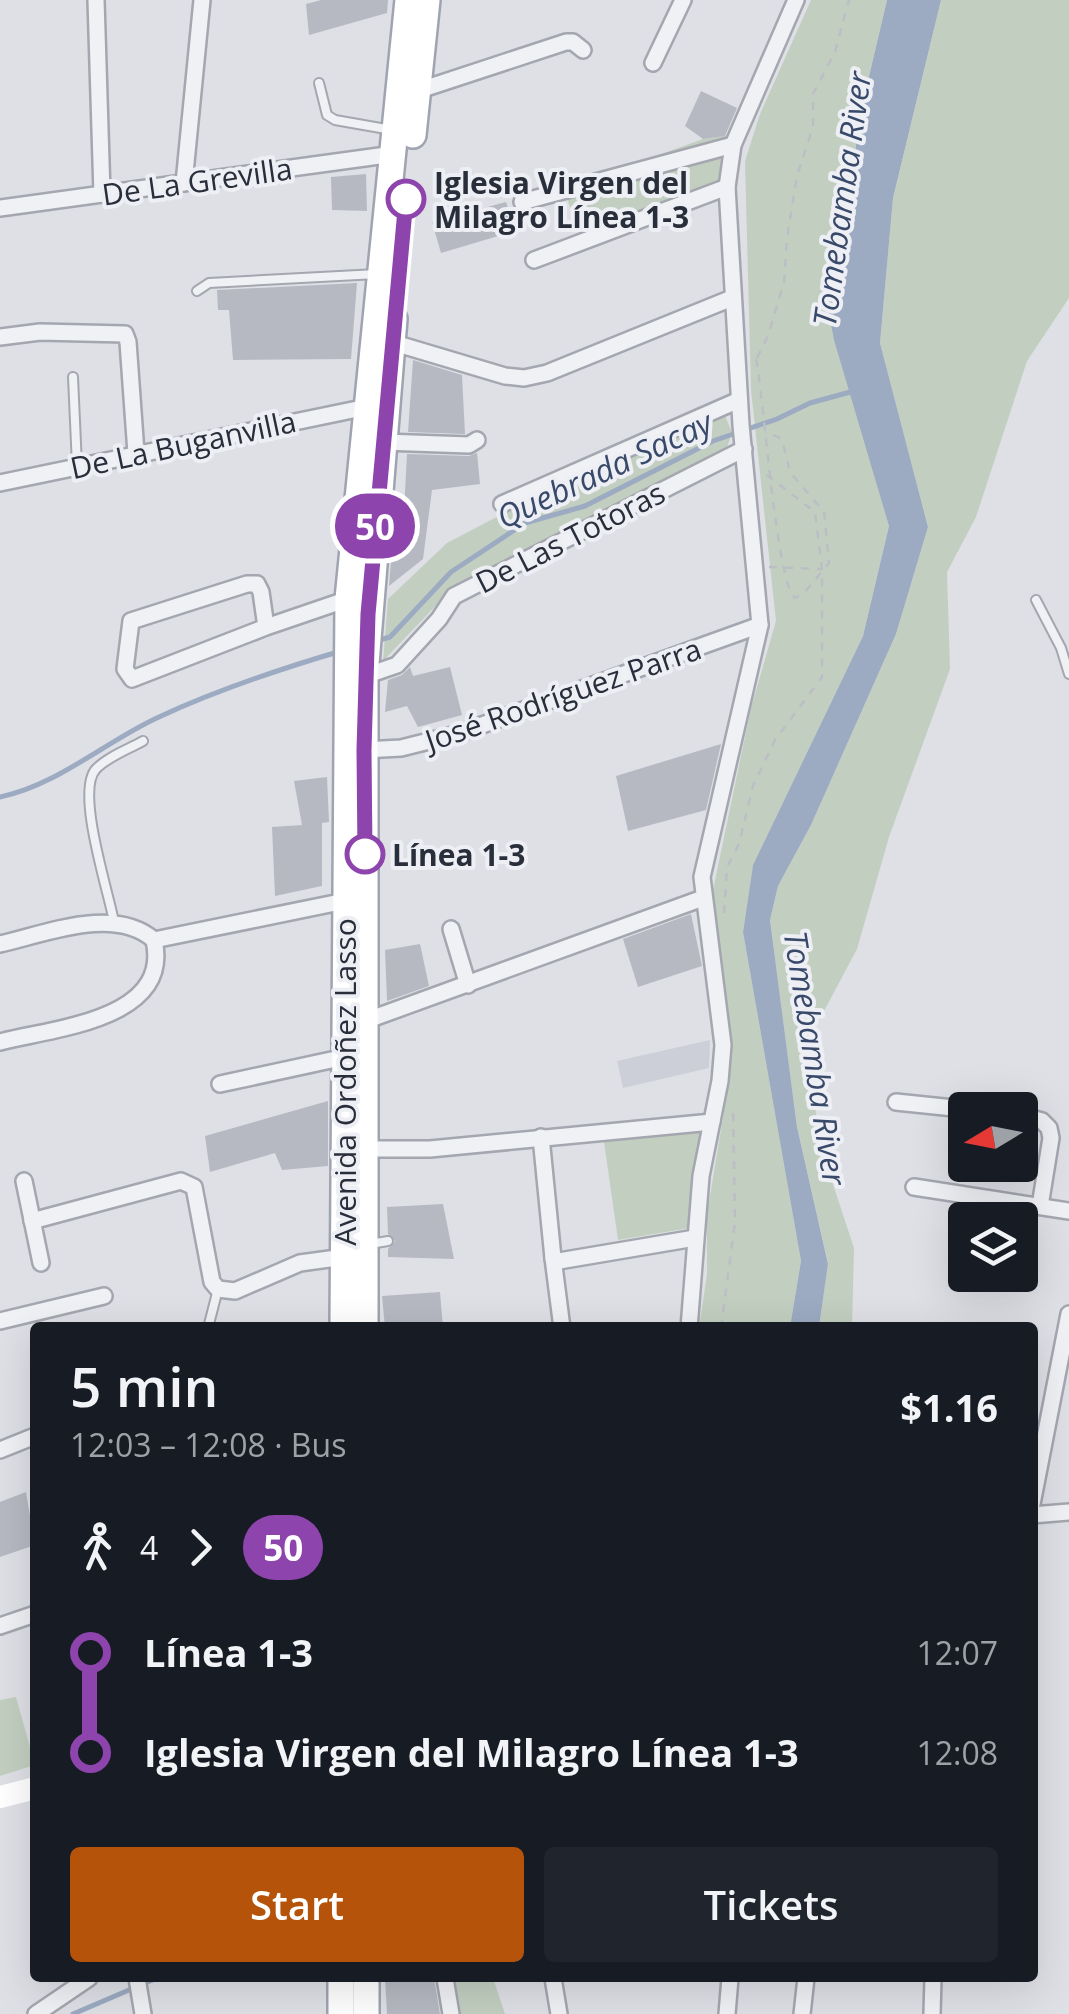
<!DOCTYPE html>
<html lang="en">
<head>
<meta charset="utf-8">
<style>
  body { margin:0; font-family:"Open Sans",sans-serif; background:#20242c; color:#f1f3f6; height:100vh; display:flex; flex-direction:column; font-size:38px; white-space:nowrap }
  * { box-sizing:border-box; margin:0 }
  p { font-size:32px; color:#9ea1a6 }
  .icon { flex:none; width:55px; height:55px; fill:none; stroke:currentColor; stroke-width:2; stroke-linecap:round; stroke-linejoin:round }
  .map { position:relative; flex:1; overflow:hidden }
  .side { position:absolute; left:30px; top:1322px; width:1008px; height:660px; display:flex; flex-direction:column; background:#171b24; border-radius:10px; box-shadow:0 10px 40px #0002 }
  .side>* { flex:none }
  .badge { padding:0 20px; border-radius:32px; font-size:35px; line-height:65px }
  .needle { width:65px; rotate:260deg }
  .tools { position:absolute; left:948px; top:1092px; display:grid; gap:20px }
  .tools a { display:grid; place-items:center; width:90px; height:90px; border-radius:10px; background:#171b24; box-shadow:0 10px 40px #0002; font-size:50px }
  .map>.badge { position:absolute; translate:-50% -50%; box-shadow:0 0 0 5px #fff }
  .legs { display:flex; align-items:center; gap:15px; height:110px; padding:0 40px; font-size:32px }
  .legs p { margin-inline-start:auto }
  .summary { display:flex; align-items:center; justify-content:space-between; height:170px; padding:0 40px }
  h1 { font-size:55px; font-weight:600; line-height:75px }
  .primary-button { display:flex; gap:20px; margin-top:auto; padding:20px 40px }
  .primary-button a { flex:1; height:115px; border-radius:10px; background:#b45309; color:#fff; font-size:40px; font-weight:600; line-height:115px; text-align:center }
  .primary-button a+a { background:#20242c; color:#f1f3f6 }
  ul { padding:0 40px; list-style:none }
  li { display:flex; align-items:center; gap:35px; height:100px; font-size:38px }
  li i { display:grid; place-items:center; width:15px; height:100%; margin:0 12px; background:currentColor }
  li i::after { content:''; width:25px; height:25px; margin:-12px; border:8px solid; border-radius:50%; background:#171b24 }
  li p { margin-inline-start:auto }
  li:first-child i { background:linear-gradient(#0000 50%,currentColor 0) }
  li:last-child i { background:linear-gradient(currentColor 50%,#0000 0) }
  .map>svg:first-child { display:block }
</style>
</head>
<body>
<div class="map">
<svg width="1069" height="2014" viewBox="0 0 1069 2014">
  <rect width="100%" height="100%" fill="#dee0e6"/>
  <!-- built -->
  <polygon fill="#cccfd7" points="710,1040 709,1068 623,1088 617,1061"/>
  <!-- green -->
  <g fill="#c2cfc0">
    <polygon points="811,0 887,0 863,102 829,313 889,526 863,636 753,865 743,932 801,1261 790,1327 699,1328 707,1274 707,1214 728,1087 730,1042 713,890 751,708 776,621 751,390 745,161 760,114"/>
    <polygon points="941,0 1069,0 1069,298 1027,361 976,517 947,572 950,669 889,837 857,949 806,1045 821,1148 854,1248 852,1327 819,1327 828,1263 797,1127 770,920 778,886 811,825 896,634 928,527 880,343 893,198"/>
    <polygon points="730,135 717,190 581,240 564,189 703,139"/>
    <polygon points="725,416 732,432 727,448 557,533 450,591 383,661 388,599 447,543 514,508"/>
    <polygon points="704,1131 690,1228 618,1240 604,1142"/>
    <polygon points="16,1697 35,1765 0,1776 0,1700"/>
    <polygon points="455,1978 493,1978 505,2014 461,2014"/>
  </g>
  <!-- water -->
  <polygon fill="#9cabc2" points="887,0 941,0 893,198 880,343 928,527 896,634 811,825 778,886 770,920 797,1127 828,1264 819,1327 790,1327 801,1261 743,932 753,865 863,636 889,526 834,340 829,313 863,102"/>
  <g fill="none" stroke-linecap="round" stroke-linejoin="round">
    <!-- stream -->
    <g stroke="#9cabc2" stroke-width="5">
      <polyline points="376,641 390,637 451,572 525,523 585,506 713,441 777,419 810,403 854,391"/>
      <path d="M0 797C58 785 106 741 159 717 217 690 280 669 341 651"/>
      <polyline points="73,2014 157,1978"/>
    </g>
  </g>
  <!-- building -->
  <g fill="#b6b9c2">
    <polygon points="321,0 388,0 387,13 309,35 306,4"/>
    <polygon points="701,91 737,108 725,136 703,139 685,126"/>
    <polygon points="366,174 367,211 332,210 331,177"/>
    <polygon points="506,202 515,231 441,253 432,222"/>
    <polygon points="357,283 351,359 233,360 229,310 218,310 217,290"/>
    <polygon points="413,360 462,375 465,434 408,432"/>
    <polygon points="477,453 480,484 432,490 423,559 389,586 395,511 404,511 407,454 469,456"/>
    <polygon points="410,667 413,676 450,667 462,715 418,727 407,706 385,712 388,680 402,675"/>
    <polygon points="721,744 706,810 628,831 616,776"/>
    <polygon points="327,777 329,822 322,823 322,886 275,896 272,827 302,825 294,781"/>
    <polygon points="691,914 702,966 638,987 623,939"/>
    <polygon points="420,944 429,986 387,1001 385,950"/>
    <polygon points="328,1101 328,1166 282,1170 275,1153 210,1172 205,1136"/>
    <polygon points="443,1204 454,1259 388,1257 388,1249 395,1241 388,1234 387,1207"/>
    <polygon points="440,1292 443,1328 385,1328 382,1296"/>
    <polygon points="26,1492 35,1545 0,1557 0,1502"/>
    <polygon points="385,1978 434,1978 440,2014 387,2014"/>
  </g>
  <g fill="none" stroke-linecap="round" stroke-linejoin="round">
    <defs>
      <g id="lane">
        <polyline points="319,83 327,115 335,120 392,130"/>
        <polyline points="197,291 209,283 377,274"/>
        <polyline points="73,377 77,466"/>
        <polyline points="1036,600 1061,648 1069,674"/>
        <path d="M114 922C109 893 75 791 96 769 107 757 129 749 143 741"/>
        <polyline points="370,1244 388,1241"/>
        <polyline points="208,1328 218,1289"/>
      </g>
      <g id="street">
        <polyline points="96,0 102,194"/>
        <polyline points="653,63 683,0"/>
        <polyline points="417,91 566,42 573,42 583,50"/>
        <polyline points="184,183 202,0"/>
        <polyline points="522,202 733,145"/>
        <polyline points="0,208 394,154"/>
        <polyline points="534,260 727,187"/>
        <polyline points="0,337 40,332 125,334 128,342 136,453"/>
        <polyline points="391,342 505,376 524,378 547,373 732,298"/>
        <polyline points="383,442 469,445 477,440"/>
        <polyline points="0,483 367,407"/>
        <polyline points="502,504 739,400"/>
        <polyline points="266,627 261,592 257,584 247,584 131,621 125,669 132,679 266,627 348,599"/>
        <polyline points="365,676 397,665 439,619 454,596 744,449"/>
        <polyline points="364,750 401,748 457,734 760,625"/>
        <polyline points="451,929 468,985"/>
        <path d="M0 944C45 934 114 905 154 940L345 901"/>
        <polyline points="365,1021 703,898"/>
        <path d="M0 1042C54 1028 172 1020 154 940"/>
        <polyline points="220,1084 345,1057"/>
        <polyline points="896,1102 973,1110"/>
        <polyline points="1020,1115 1042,1121 1049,1128 1051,1138 1040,1206"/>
        <polyline points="541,1137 553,1258 559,1261 695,1238"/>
        <polyline points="365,1149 430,1149 712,1122"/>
        <polyline points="24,1181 41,1263"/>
        <polyline points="914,1187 1069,1211"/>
        <polyline points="32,1221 181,1181 194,1187 212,1282 218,1289 235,1291 300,1263 344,1257"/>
        <polyline points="553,1258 562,1328"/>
        <polyline points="0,1321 104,1296"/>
        <polyline points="689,1328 701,1176 720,1081 723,1045 702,877 760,625 741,425 727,187 733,145 796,0"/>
        <polyline points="0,1450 35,1436"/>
        <polyline points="1032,1504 1069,1314"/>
        <polyline points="1032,1515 1069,1512"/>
        <polyline points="0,1626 35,1614"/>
        <polyline points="137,1978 143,2014"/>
        <polyline points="445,1978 451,2014"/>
        <polyline points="553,1978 559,2014"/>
        <polyline points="36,2014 89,1978"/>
        <polyline points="727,2014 730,1978"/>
        <polyline points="802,2014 806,1978"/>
        <polyline points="932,2014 933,1978"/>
      </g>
      <g id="primary">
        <polyline points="413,135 427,0"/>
        <polyline points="343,1328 348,599 408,0"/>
        <polyline points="365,1328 365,676 394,319"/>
        <polyline points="341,1978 341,2014"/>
        <polyline points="366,2014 366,1978"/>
      </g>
    </defs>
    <!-- lane casing -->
    <use href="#lane" stroke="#a4a7af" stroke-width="12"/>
    <!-- street casing -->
    <use href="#street" stroke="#a4a7af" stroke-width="20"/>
    <!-- primary casing -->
    <use href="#primary" stroke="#9fa4b0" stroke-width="30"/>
    <!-- path -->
    <g stroke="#bcbec5" stroke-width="2.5" stroke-dasharray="8 8" stroke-linecap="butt">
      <polyline points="757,358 768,336 784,282 787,238 797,176 813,127 813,94 835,52 849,0"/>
      <path d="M756 359C764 397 776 583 795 598L804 593 829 563 824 512 790 472 782 439 765 431"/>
      <polyline points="769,567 821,569"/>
      <polyline points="724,913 727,867 739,844 753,786 775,740 822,677 822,569 815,512 763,472"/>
      <polyline points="721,1328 735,1222 733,1105"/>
    </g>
    <!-- lane -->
    <use href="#lane" stroke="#f0f1f5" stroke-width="8"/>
    <!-- street -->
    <use href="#street" stroke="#f0f1f5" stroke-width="15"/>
    <!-- secondary -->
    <polyline stroke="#fff" stroke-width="22" points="0,1797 35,1788"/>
    <!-- primary -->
    <use href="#primary" stroke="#fff" stroke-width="25"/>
  </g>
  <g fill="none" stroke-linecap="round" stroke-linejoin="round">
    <defs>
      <polyline id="line-1" points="365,854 364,750 368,614 406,199"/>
    </defs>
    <!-- line-1 casing -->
    <use href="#line-1" stroke="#fff" stroke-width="22"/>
    <!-- line-1 -->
    <use href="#line-1" stroke="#8e44ad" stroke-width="15"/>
  </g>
  <!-- markers -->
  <g fill="#fff" stroke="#8e44ad" stroke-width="5">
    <circle cx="406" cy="199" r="18"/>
    <circle cx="365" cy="854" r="18"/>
  </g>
  <g text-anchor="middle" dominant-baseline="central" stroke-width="8" stroke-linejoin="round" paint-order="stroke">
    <!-- street labels -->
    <g font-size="30" fill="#292e3b" stroke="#edeff4">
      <text transform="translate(197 181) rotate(-8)">De La Grevilla</text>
      <text transform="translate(183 444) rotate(-12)">De La Buganvilla</text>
      <text transform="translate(570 537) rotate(-27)">De Las Totoras</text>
      <text transform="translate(563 694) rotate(-19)">José Rodríguez Parra</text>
      <text transform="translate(344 1082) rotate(-90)">Avenida Ordoñez Lasso</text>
    </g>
    <!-- stop labels -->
    <g font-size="30" font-weight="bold" fill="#292e3b" stroke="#edeff4" text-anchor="start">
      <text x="434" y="182">Iglesia Virgen del<tspan x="434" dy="34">Milagro Línea 1-3</tspan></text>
      <text x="392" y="854">Línea 1-3</text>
    </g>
    <!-- water labels -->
    <g font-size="32" font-style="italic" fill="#38496a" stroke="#edeff4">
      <text transform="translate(841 199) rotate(-82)">Tomebamba River</text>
      <text transform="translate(604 469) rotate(-25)">Quebrada Sacay</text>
      <text transform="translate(816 1058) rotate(81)">Tomebamba River</text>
    </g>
  </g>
</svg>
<div class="tools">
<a><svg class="needle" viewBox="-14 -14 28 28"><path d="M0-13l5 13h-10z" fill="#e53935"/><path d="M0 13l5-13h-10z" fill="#9ea1a6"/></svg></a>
<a><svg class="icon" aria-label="layers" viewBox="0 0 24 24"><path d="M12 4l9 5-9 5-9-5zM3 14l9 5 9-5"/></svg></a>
</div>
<b class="badge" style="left:375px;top:526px;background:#8e44ad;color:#fff">50</b>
<section class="side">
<div class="summary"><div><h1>5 min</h1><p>12:03 – 12:08 · Bus</p></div><b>$1.16</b></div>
<div class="legs"><svg class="icon" aria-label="walk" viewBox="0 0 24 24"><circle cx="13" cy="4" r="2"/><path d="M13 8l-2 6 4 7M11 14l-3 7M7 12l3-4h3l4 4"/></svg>4<svg class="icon" aria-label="forward" viewBox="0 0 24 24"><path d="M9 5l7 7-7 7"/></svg><b class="badge" style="background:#8e44ad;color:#fff">50</b></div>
<ul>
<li><i style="color:#8e44ad"></i><b>Línea 1-3</b><p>12:07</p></li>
<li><i style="color:#8e44ad"></i><b>Iglesia Virgen del Milagro Línea 1-3</b><p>12:08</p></li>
</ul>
<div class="primary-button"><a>Start</a><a>Tickets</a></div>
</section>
</div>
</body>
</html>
